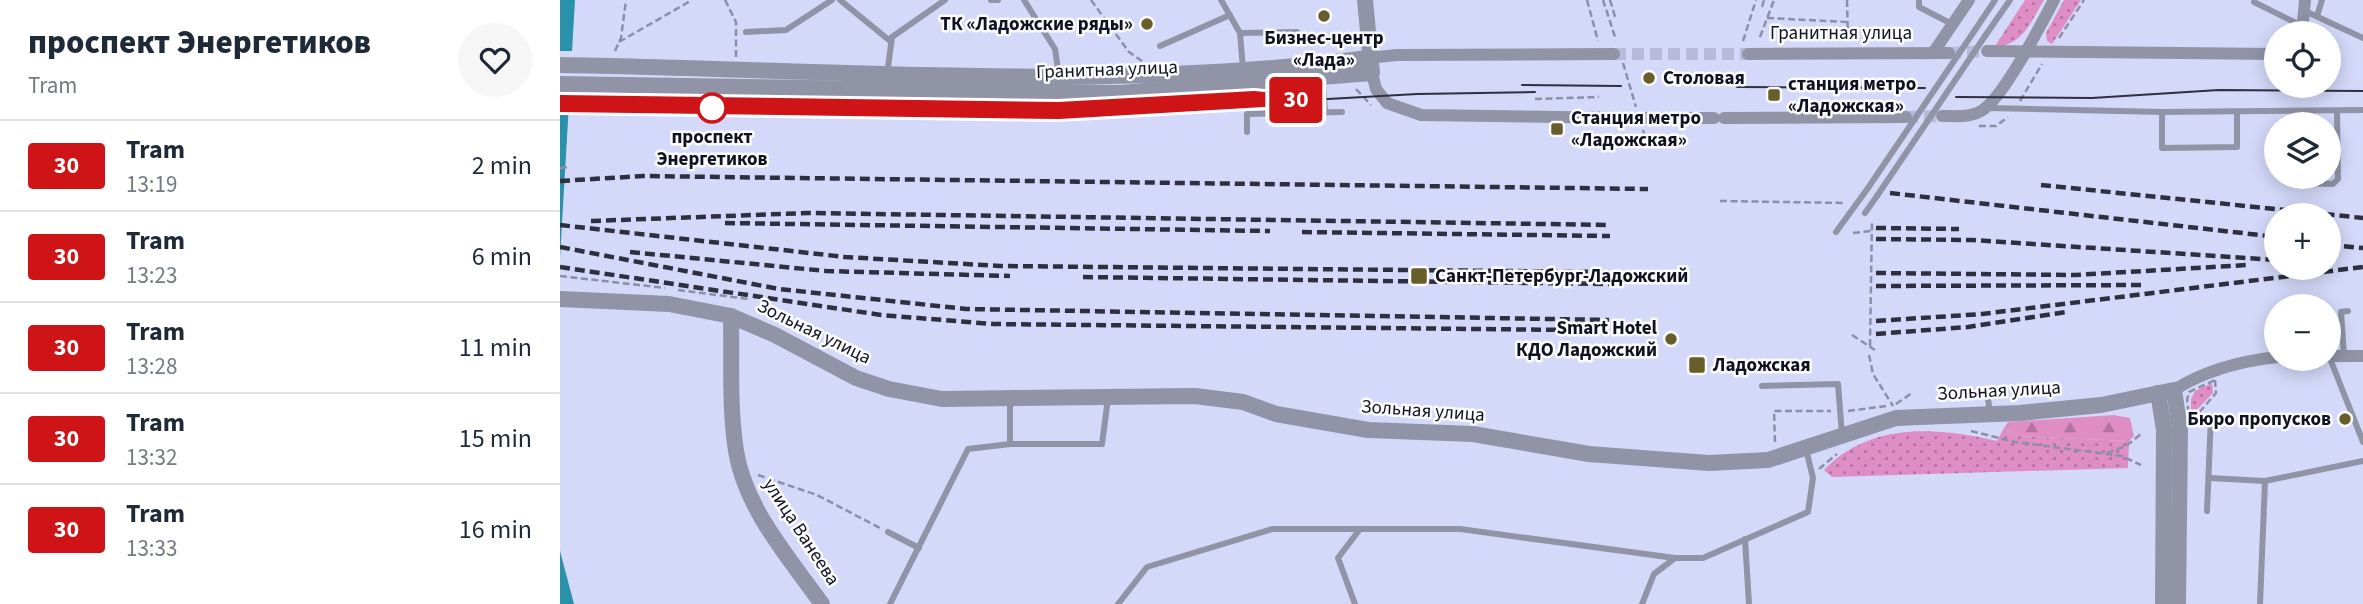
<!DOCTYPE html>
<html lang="en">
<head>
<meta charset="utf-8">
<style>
  body { margin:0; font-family:"Source Sans 3",sans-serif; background:#f6f6f7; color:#1f2937; height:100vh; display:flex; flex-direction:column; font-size:26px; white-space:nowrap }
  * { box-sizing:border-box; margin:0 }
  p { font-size:23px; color:#747a83 }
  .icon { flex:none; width:38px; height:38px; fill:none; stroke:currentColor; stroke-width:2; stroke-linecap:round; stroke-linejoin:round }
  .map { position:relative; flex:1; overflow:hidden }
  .panel { display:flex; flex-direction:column; background:#fff; width:560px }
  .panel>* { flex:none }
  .badge { padding:0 14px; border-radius:5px; font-size:24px; line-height:46px }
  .controls { position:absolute; left:1704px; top:21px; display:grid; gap:14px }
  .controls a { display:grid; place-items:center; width:77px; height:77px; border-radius:50%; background:#fff; box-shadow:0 4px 18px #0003; font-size:35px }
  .map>.badge { position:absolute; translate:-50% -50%; box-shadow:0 0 0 4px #fff }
  .round { display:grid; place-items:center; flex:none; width:74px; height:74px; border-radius:37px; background:#f6f6f7 }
  .overview { display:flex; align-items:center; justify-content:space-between; height:119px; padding:0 28px }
  h1 { font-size:33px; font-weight:800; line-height:52px }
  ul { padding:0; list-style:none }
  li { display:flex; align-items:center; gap:21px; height:91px; padding:0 28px; border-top:2px solid #e0e1e3 }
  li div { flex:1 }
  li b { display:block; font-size:26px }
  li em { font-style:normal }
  li .badge { min-width:77px; font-weight:700; text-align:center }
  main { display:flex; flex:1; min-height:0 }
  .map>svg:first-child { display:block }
</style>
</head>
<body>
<main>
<section class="panel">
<div class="overview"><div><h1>проспект Энергетиков</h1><p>Tram</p></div><a class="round"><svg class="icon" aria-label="heart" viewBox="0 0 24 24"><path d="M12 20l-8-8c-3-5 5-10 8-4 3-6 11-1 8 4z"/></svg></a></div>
<ul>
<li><span class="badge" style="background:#ce1417;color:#fff">30</span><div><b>Tram</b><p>13:19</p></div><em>2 min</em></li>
<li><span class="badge" style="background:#ce1417;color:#fff">30</span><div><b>Tram</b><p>13:23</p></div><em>6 min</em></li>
<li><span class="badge" style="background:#ce1417;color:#fff">30</span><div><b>Tram</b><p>13:28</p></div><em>11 min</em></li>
<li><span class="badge" style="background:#ce1417;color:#fff">30</span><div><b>Tram</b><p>13:32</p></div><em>15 min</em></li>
<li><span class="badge" style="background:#ce1417;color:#fff">30</span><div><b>Tram</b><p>13:33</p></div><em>16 min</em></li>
</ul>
</section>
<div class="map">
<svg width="1803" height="604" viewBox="0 0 1803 604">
  <defs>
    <pattern id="grass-dots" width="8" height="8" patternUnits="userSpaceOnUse" patternTransform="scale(1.75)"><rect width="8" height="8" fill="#de8dc5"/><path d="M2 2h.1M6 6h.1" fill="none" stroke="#b372a0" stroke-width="1.8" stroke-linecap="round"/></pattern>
    <pattern id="forest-firs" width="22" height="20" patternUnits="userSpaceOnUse" patternTransform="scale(1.75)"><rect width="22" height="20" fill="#de8dc5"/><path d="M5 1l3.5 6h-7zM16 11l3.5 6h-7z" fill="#b372a0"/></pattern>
  </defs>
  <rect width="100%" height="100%" fill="#d4d9fa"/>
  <!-- grass -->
  <g fill="url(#grass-dots)">
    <path d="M1465 0H1484C1471 21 1463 46 1435 46Z"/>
    <polygon points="1504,0 1521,0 1492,44 1487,41 1486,33"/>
    <polygon points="1652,383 1653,393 1631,416 1631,399 1635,391"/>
    <path d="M1444 428 1457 436 1569 441 1568 468 1272 477 1264 470C1310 422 1377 427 1437 441Z"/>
  </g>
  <!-- forest -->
  <polygon fill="url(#forest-firs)" points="1554,415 1570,418 1574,436 1569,441 1457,436 1444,428 1448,422"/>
  <!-- water -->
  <g fill="#2a91ab">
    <polygon points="0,0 15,0 0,258"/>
    <polygon points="0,551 14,604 0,604"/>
  </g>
  <!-- pier -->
  <polygon fill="#d4d9fa" points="0,51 15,51 11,112 0,112"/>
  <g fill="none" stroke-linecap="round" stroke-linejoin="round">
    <!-- minor-tunnel -->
    <g stroke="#b7bbd9" stroke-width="12" stroke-dasharray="12 6" stroke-linecap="butt">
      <polyline points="1389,53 1427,51"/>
      <polyline points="1054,54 1188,54"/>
      <polyline points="1346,117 1382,116"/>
    </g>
    <!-- path -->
    <g stroke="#8b8fa9" stroke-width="2.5" stroke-dasharray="7 3.5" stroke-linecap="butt">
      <polyline points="165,0 176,22 176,57"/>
      <polyline points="531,0 569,52 582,61"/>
      <polyline points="1027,0 1038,41"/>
      <polyline points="1043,0 1056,40"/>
      <polyline points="1050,0 1056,20"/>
      <polyline points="1287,0 1288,42"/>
      <polyline points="1202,7 1204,0"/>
      <polyline points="1207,18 1288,22"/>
      <polyline points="1200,37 1214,0"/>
      <polyline points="1499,38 1524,0"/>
      <polyline points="1183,41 1196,0"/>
      <polyline points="59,42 132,0"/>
      <polyline points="55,51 61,38 66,0"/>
      <polyline points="1063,63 1076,107"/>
      <polyline points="796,89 811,105"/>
      <polyline points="975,99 1039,97"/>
      <polyline points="1460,101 1482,64"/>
      <polyline points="163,113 180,114 180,102"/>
      <polyline points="1419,126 1436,126 1448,117"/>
      <polyline points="1083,130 1085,137"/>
      <polyline points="0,168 10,167"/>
      <polyline points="1160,201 1286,203"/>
      <polyline points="1293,233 1311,231"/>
      <polyline points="0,276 105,288"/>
      <polyline points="118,290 188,299"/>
      <polyline points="1292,335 1315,350"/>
      <polyline points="1310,346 1312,220"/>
      <polyline points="1309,355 1313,374 1333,406"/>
      <polygon points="1655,380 1656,393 1630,423 1627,400 1629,392"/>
      <polyline points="1336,404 1352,393"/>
      <polyline points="1288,411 1326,406"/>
      <polyline points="1411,431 1455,442 1562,456 1581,465"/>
      <polyline points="1215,442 1214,411 1271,411"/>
      <polyline points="1547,453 1566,446 1581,434"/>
      <polyline points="1259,469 1277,454"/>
      <polyline points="198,475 257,495 320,528"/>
    </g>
    <!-- service -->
    <g stroke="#9194a6" stroke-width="6">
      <polyline points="280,0 330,41"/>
      <polyline points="431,0 438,0"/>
      <polyline points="464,0 495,49 499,76"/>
      <polyline points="661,0 680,33 683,69"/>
      <polyline points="1359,0 1359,7 1392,24"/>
      <polyline points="1694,2 1742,26"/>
      <polyline points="1745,11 1803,38"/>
      <polyline points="1757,16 1762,0"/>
      <polyline points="1415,30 1435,0"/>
      <polyline points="186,32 226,30 272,0"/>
      <polyline points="680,33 737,32"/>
      <polyline points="1425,36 1450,0"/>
      <polyline points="600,46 670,15"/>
      <polyline points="327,75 332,37 385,0"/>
      <polyline points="763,79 765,113"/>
      <polyline points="1427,108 1602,112 1803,110"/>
      <polyline points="1602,112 1602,148 1677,147 1677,112"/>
      <polyline points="687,132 687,114 782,112"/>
      <polyline points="1736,183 1773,184 1778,179 1777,111"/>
      <polyline points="1305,213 1317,196"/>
      <polyline points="1276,232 1308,188"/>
      <polyline points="1769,356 1803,442"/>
      <polyline points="1784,356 1781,312 1788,311"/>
      <polyline points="1202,386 1278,384 1282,435"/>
      <polyline points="1428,399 1430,412"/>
      <polyline points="450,444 542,444 548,398"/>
      <polyline points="1650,478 1705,481"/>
      <polyline points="1647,511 1651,416"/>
      <polyline points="328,532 359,548"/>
      <polyline points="1185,539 1189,604"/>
      <polyline points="330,604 408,449 450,444 450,400"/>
      <polyline points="558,604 587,567 712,529 900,529 1115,558"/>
      <polyline points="795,604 778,558 800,529"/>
      <polyline points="1082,604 1094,574 1115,558 1143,558 1248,512 1253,478 1246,449"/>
      <polyline points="1700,604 1705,481 1803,461"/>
    </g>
    <!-- minor -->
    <g stroke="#9194a6" stroke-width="12">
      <polyline points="1742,33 1745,0"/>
      <polyline points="1427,51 1717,54"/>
      <polyline points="1373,53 1409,0"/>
      <polyline points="1188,54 1389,53"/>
      <polyline points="808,58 837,55 1054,54"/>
      <polyline points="812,73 816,89 827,103 861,115 1073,118"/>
      <path d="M1382 116C1397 116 1412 118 1424 109 1445 94 1481 25 1494 0"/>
      <polyline points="1084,118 1154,118"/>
      <polyline points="1164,118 1346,117"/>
      <polyline points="1769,356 1803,356"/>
      <path d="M1614 390C1644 371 1681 361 1717 357"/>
    </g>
    <!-- tertiary -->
    <g stroke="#9194a6" stroke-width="16">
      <path d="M0 65C270 69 539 93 808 58"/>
      <polyline points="0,84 560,93 812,73 805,0"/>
      <polyline points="0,299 109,304 171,316 215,335 296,378 329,389 382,399 635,396 683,402 716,414 808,430 913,434 1029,454 1149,463 1208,460 1336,418 1460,413 1541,405 1614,390 1620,430 1618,604"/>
      <path d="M171 316C172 361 169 406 176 451 185 508 229 558 262 604"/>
      <polyline points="1598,393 1604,430 1603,604"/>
    </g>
    <!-- tram -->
    <g stroke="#2e3041" stroke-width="2">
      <polyline points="962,85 1061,86"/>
      <polyline points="1177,87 1365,88"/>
      <polyline points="1396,97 1532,98 1659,90 1803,91"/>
      <polyline points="0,107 499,114 857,94 975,92"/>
    </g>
    <!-- rail -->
    <g stroke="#2e3041" stroke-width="4.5" stroke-dasharray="10 5" stroke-linecap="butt">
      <polyline points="0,181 83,176 1088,189"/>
      <polyline points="1481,185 1803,218"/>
      <polyline points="1330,193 1717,237"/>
      <polyline points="31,221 248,213 1050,225"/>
      <polyline points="165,223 710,231"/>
      <polyline points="0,225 285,257 440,266 1049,272"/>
      <polyline points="1316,228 1399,229"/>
      <polyline points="742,232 1050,236"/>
      <polyline points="1316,239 1412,240 1717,260"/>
      <polyline points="1769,245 1803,248"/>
      <polyline points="0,247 219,289 406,309 1049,320"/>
      <polyline points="70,252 266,271 450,276"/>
      <polyline points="0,267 321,315 433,324 1014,330"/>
      <polyline points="1316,273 1515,275 1687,265"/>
      <polyline points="523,277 1049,284"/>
      <polyline points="1316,286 1585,285"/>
      <polyline points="1316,321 1422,314 1803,267"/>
      <polyline points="1316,334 1408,327 1506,312"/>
    </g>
    <!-- service-bridge -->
    <g stroke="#9194a6" stroke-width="6">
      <polyline points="1308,188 1415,30"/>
      <polyline points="1317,196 1425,36"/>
    </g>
  </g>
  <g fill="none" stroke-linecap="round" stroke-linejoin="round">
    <defs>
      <polyline id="line" points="0,100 499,107 694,96 737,100 499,114 0,107"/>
    </defs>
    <!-- line casing -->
    <use href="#line" stroke="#fff" stroke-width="16"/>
    <!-- line -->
    <use href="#line" stroke="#ce1417" stroke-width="10"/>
  </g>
  <!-- markers -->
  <g fill="#685e2b" stroke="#fcfcfc" stroke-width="2.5">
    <circle cx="764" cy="16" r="7"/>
    <circle cx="587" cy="24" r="7"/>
    <circle cx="1089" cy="78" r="7"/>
    <rect x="1207" y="88" width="14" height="14" rx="3.5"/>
    <rect x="990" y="122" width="14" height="14" rx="3.5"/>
    <rect x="850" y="267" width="18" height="18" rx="3.5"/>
    <circle cx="1111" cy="339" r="7"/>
    <rect x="1128" y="356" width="18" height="18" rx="3.5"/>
    <circle cx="1785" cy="419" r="7"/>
  </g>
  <circle fill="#fff" stroke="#ce1417" stroke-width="3.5" cx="152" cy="108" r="14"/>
  <g text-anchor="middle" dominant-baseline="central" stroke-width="5" stroke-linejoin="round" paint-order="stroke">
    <!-- poi labels -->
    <g font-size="19" font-weight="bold" fill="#111221" stroke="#fcfcfc" text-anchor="start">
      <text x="573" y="24" text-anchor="end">ТК «Ладожские ряды»</text>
      <text x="764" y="38" text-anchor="middle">Бизнес-центр<tspan x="764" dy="22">«Лада»</tspan></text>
      <text x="1103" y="78">Столовая</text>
      <text x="1228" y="84">станция метро<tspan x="1228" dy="22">«Ладожская»</tspan></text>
      <text x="1011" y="118">Станция метро<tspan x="1011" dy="22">«Ладожская»</tspan></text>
      <text x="875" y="276">Санкт-Петербург-Ладожский</text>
      <text x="1097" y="328" text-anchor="end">Smart Hotel<tspan x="1097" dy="22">КДО Ладожский</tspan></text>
      <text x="1153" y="365">Ладожская</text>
      <text x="1771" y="419" text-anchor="end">Бюро пропусков</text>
    </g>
    <!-- street labels -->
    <g font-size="19" fill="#111221" stroke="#fcfcfc">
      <text x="1281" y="33">Гранитная улица</text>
      <text transform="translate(547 70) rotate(-2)">Гранитная улица</text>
      <text transform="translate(254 332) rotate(26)">Зольная улица</text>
      <text transform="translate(1439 391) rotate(-3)">Зольная улица</text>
      <text transform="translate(863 411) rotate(4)">Зольная улица</text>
      <text transform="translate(241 532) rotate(57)">улица Ванеева</text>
    </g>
    <!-- stop labels -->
    <g font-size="19" font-weight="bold" fill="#111221" stroke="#fcfcfc">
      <text x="152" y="137">проспект<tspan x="152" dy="22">Энергетиков</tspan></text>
    </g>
  </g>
</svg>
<div class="controls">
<a><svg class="icon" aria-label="locate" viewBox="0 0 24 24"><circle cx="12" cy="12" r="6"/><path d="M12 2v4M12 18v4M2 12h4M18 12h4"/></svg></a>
<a><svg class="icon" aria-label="layers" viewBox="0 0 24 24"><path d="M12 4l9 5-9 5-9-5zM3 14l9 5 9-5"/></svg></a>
<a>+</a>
<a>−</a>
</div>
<b class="badge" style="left:736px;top:100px;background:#ce1417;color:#fff">30</b>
</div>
</main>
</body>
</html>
